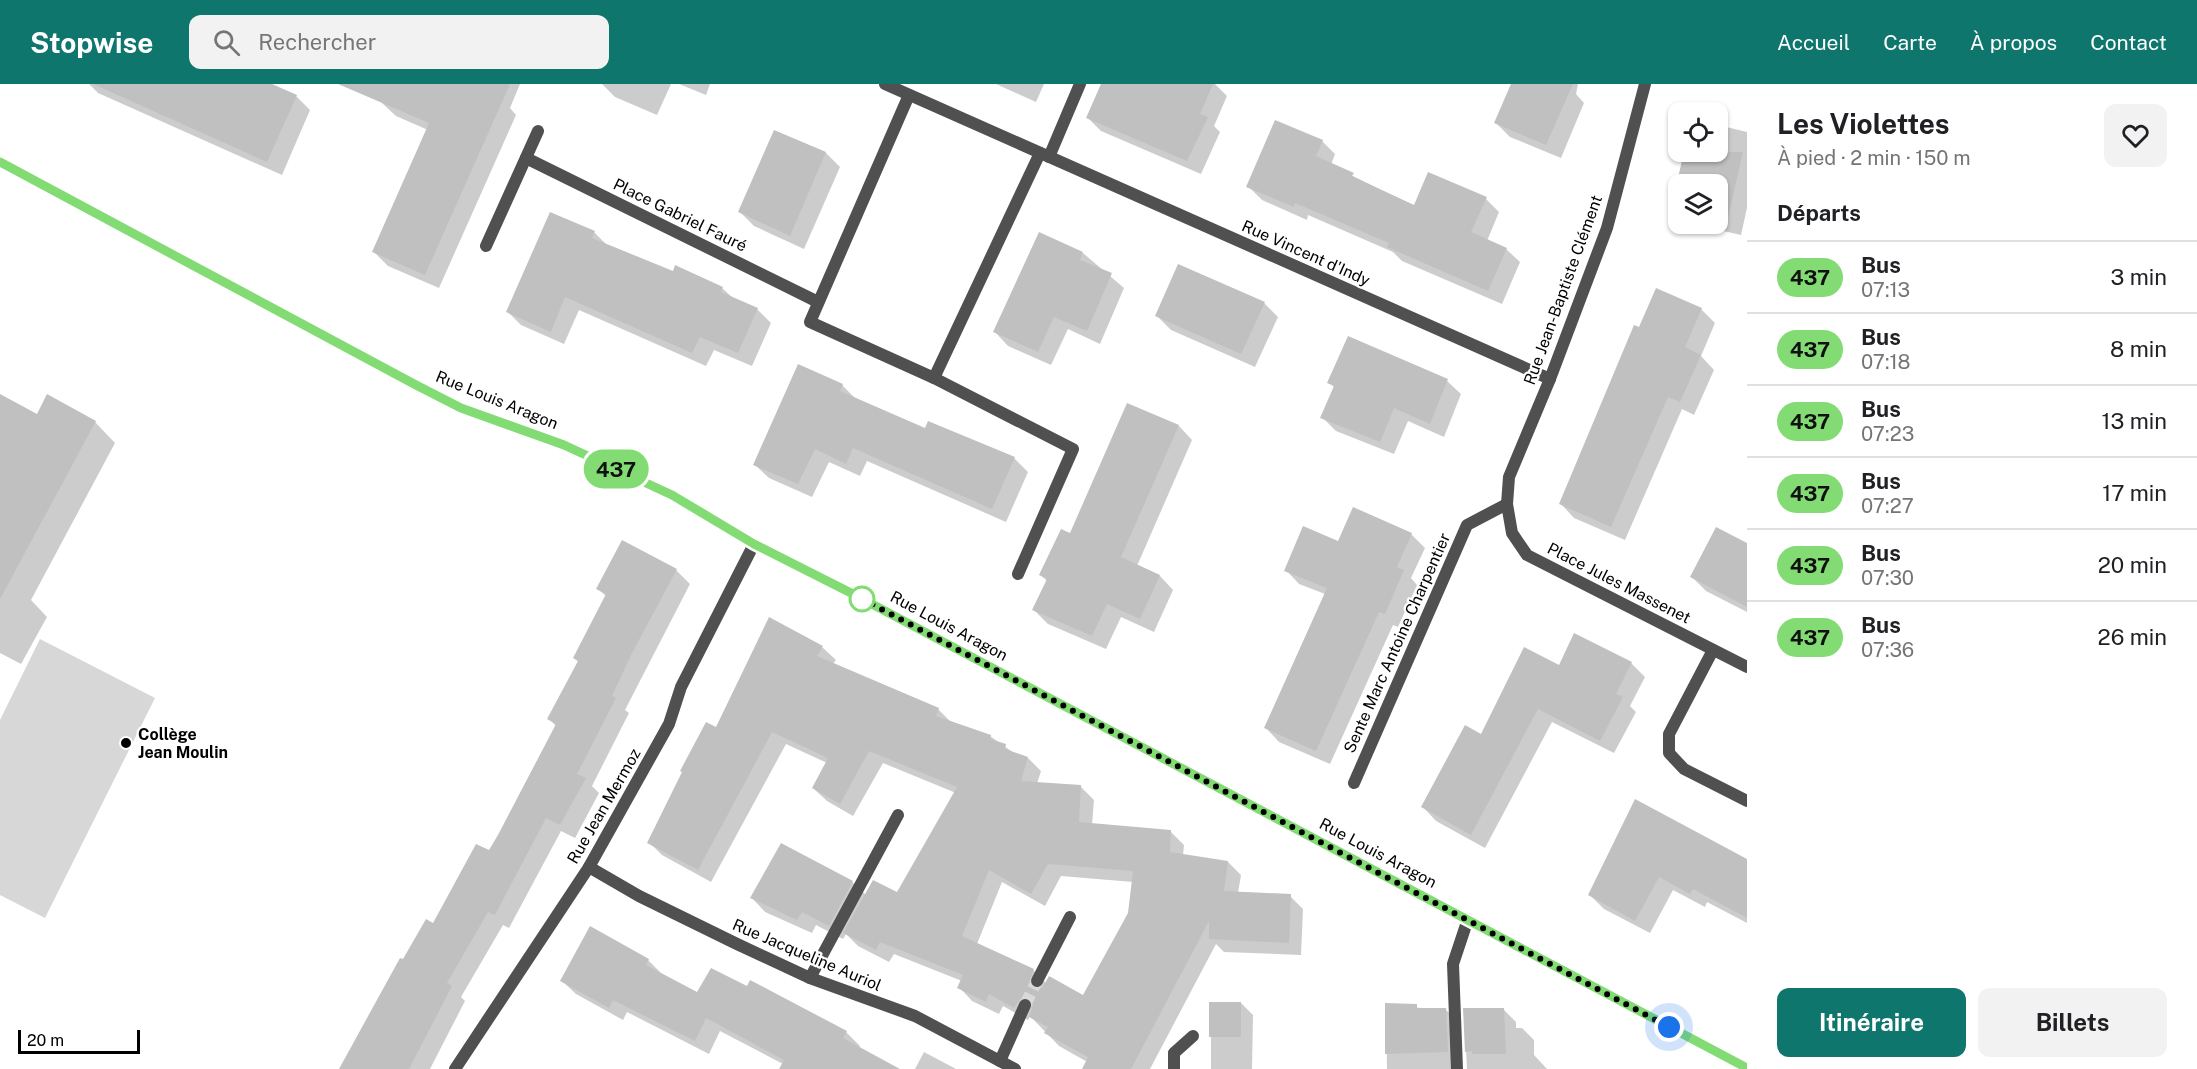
<!DOCTYPE html>
<html lang="fr">
<head>
<meta charset="utf-8">
<style>
  body { margin:0; font-family:"Public Sans",sans-serif; background:#f2f2f2; color:#202124; height:100vh; display:flex; flex-direction:column; font-size:22px; white-space:nowrap }
  * { box-sizing:border-box; margin:0 }
  p { font-size:20px; color:#757577 }
  .icon { flex:none; width:33px; height:33px; fill:none; stroke:currentColor; stroke-width:2; stroke-linecap:round; stroke-linejoin:round }
  .map { position:relative; flex:1; overflow:hidden }
  .drawer { display:flex; flex-direction:column; background:#fff; width:450px }
  .drawer>* { flex:none }
  .badge { padding:0 12px; border-radius:20px; font-size:21px; line-height:39px }
  .controls { position:absolute; left:1668px; top:18px; display:grid; gap:12px }
  .controls a { display:grid; place-items:center; width:60px; height:60px; border-radius:12px; background:#fff; box-shadow:0 2px 4px #0004; font-size:30px }
  .scale { position:absolute; left:18px; bottom:15px; width:122px; box-sizing:border-box; padding-left:6px; border:3px solid #000; border-top:0; font-size:16px; line-height:21px; white-space:nowrap; color:#000; -webkit-text-stroke:4px #fff; paint-order:stroke }
  .you { position:absolute; width:30px; height:30px; margin:-15px; border:4px solid #fff; border-radius:50%; background:#1a73e8; box-shadow:0 0 0 9px #1a73e833 }
  .map>.badge { position:absolute; translate:-50% -50%; box-shadow:0 0 0 3px #fff }
  h2 { padding:0 30px; font-size:22px; line-height:54px }
  .round { display:grid; place-items:center; flex:none; width:63px; height:63px; border-radius:12px; background:#f2f2f2 }
  .overview { display:flex; align-items:center; justify-content:space-between; height:102px; padding:0 30px }
  h1 { font-size:28px; font-weight:700; line-height:45px }
  .primary-button { display:flex; gap:12px; margin-top:auto; padding:12px 30px }
  .primary-button a { flex:1; height:69px; border-radius:12px; background:#0f766e; color:#fff; font-size:24px; font-weight:700; line-height:69px; text-align:center }
  .primary-button a+a { background:#f2f2f2; color:#202124 }
  ul { padding:0; list-style:none }
  li { display:flex; align-items:center; gap:18px; height:72px; padding:0 30px; border-top:2px solid #e0e0e0 }
  li div { flex:1 }
  li b { display:block; font-size:22px }
  li em { font-style:normal }
  li .badge { min-width:66px; font-weight:700; text-align:center }
  header { display:flex; align-items:center; gap:36px; box-sizing:border-box; height:84px; padding:0 30px; background:#0f766e; color:#fff }
  header strong { font-size:28px }
  nav { display:flex; gap:33px; margin-inline-start:auto; font-size:21px }
  .search { width:420px; height:54px; background:#f2f2f2; display:flex; align-items:center; gap:15px; box-sizing:border-box; padding:0 21px; border-radius:12px; color:#757577; font-size:22px }
  main { display:flex; flex:1; min-height:0 }
  .map>svg:first-child { display:block }
</style>
</head>
<body>
<header>
<strong>Stopwise</strong>
<div class="search"><svg class="icon" aria-label="search" viewBox="0 0 24 24"><circle cx="10" cy="10" r="6"/><path d="M15 15l6 6"/></svg>Rechercher</div>
<nav><a>Accueil</a><a>Carte</a><a>À propos</a><a>Contact</a></nav>
</header>
<main>
<div class="map">
<svg width="1747" height="985" viewBox="0 0 1747 985">
  <rect width="100%" height="100%" fill="#fff"/>
  <!-- green -->
  <polygon fill="#d7d7d7" points="40,555 155,614 45,834 0,811 0,636"/>
  <!-- shadow -->
  <g fill="#0003" fill-rule="evenodd">
    <polygon points="89,0 268,0 296,12 310,26 282,91 98,9"/>
    <polygon points="390,0 520,0 510,24 516,31 439,204 388,182 374,168 428,46 396,32 382,19"/>
    <polygon points="602,0 671,0 657,31 615,13"/>
    <polygon points="679,0 710,0 706,11"/>
    <polygon points="996,0 1044,0 1036,18"/>
    <polygon points="1102,0 1215,0 1227,12 1214,42 1220,48 1201,90 1101,47 1088,34"/>
    <polygon points="1512,0 1578,0 1576,10 1584,19 1561,74 1510,53 1496,39"/>
    <polygon points="1718,41 1747,48 1747,124 1741,151 1693,140 1718,140 1718,100 1678,100 1678,130 1673,124 1686,68 1718,68"/>
    <polygon points="775,48 826,69 840,83 804,165 754,142 740,128"/>
    <polygon points="1322,57 1335,70 1331,81 1414,123 1486,115 1499,128 1487,157 1506,165 1520,178 1502,220 1402,177 1393,168 1308,131 1307,136 1262,116 1248,102"/>
    <polygon points="594,148 608,162 673,189 722,204 733,214 757,225 771,239 752,282 714,266 706,282 579,226 564,260 521,241 507,227"/>
    <polygon points="1083,169 1124,204 1100,260 1068,245 1051,281 1008,262 995,248"/>
    <polygon points="1264,219 1278,233 1255,283 1171,246 1157,232"/>
    <polygon points="1701,225 1715,239 1701,272 1714,286 1694,331 1682,325 1625,456 1574,434 1561,420 1640,245"/>
    <polygon points="1349,254 1447,297 1461,310 1444,353 1408,337 1394,370 1336,347 1322,333 1335,304 1329,298"/>
    <polygon points="842,301 855,314 925,346 1014,374 1028,388 1006,438 867,377 860,392 829,378 812,413 769,394 755,381"/>
    <polygon points="0,312 37,332 95,338 115,359 31,516 47,533 21,580 0,569"/>
    <polygon points="1128,321 1179,342 1192,356 1137,482 1160,492 1173,506 1154,548 1121,533 1106,565 1048,540 1034,526 1047,497 1041,491 1070,451"/>
    <polygon points="1411,450 1425,464 1411,494 1417,501 1398,543 1393,541 1330,680 1279,658 1266,644 1325,510 1299,500 1286,486 1339,459"/>
    <polygon points="1747,460 1747,528 1706,507 1692,493"/>
    <polygon points="676,486 690,500 625,626 629,629 592,702 599,709 575,754 561,747 509,844 503,841 461,913 465,917 430,985 379,985 434,841 489,768 557,643 549,635 579,578 574,574 607,513 598,505"/>
    <path d="M822 563 836 576 833 580 938 625 951 638 990 652 1014 669 1028 674 1041 687 1037 700 1081 703 1094 716 1092 741 1171 748 1184 761 1183 772 1228 778 1241 791 1238 809 1290 812 1303 825 1301 871 1224 868 1216 860 1150 985H1093L1091 980 1059 962 1030 932 1028 936 1003 922 999 930 972 917 959 903 962 897 894 870 889 878 858 862 846 850 843 855 816 841 812 849 765 828 752 814 852 798 866 811 898 810 956 709 883 679 853 732 827 717 813 704 827 679 786 660 711 798 662 771 649 758 717 645ZM1061 792 1133 798 1130 830 1084 913 1046 899 1033 886 977 860 1002 798 1045 822Z"/>
    <polygon points="1631,579 1645,593 1630,622 1636,628 1614,669 1552,638 1485,764 1436,737 1423,723 1482,652 1559,583"/>
    <polygon points="1635,717 1747,777 1747,839 1707,818 1705,823 1673,806 1650,849 1604,825 1590,811"/>
    <polygon points="591,844 648,876 662,890 698,910 846,948 860,962 859,964 897,985 786,985 783,980 720,947 709,970 627,928 623,936 576,910 562,897"/>
    <polygon points="1211,919 1241,919 1253,931 1252,985 1211,985"/>
    <polygon points="1386,921 1446,926 1458,937 1460,985 1387,985"/>
    <polygon points="1464,926 1504,926 1516,938 1516,944 1522,944 1534,956 1534,971 1547,985 1467,985"/>
    <polygon points="924,968 956,985 915,985"/>
  </g>
  <!-- building -->
  <g fill="#c0c0c0" fill-rule="evenodd">
    <polygon points="93,0 272,0 297,11 267,78"/>
    <polygon points="338,0 510,0 425,191 372,168 429,39"/>
    <polygon points="1101,0 1213,0 1200,30 1208,33 1187,77 1086,34"/>
    <polygon points="1511,0 1573,0 1546,61 1494,39"/>
    <polygon points="1275,36 1323,56 1316,72 1354,89 1352,92 1414,121 1428,88 1487,113 1471,148 1507,164 1488,207 1387,163 1389,159 1295,119 1294,123 1246,103"/>
    <polygon points="774,46 826,68 790,152 738,128"/>
    <polygon points="1684,68 1743,68 1727,138 1718,136 1718,100 1678,100 1678,126 1671,124"/>
    <polygon points="550,128 595,147 592,154 673,187 675,181 723,203 721,208 758,224 738,269 700,253 692,269 565,213 551,248 506,228"/>
    <polygon points="1039,148 1083,168 1080,176 1112,189 1087,247 1054,233 1038,268 993,248"/>
    <polygon points="1178,180 1265,218 1241,270 1155,232"/>
    <polygon points="1656,204 1702,224 1685,263 1701,271 1680,318 1668,313 1611,443 1559,420 1634,241 1639,243"/>
    <polygon points="1348,252 1448,295 1430,340 1394,324 1380,358 1320,334 1334,302 1327,299"/>
    <polygon points="798,280 843,300 840,307 925,344 928,337 1015,373 992,425 853,364 846,380 815,365 798,400 753,381"/>
    <polygon points="0,310 37,330 47,310 96,337 0,515"/>
    <polygon points="1127,319 1179,341 1121,473 1160,491 1140,535 1107,520 1092,552 1032,526 1047,495 1039,491 1061,445 1070,449"/>
    <polygon points="1353,423 1412,449 1397,483 1404,486 1385,530 1379,528 1316,667 1264,644 1327,504 1284,487 1303,442 1338,457"/>
    <polygon points="1716,443 1747,459 1747,523 1690,493"/>
    <polygon points="622,456 677,485 632,569 612,612 616,614 577,690 586,694 560,741 546,734 495,831 488,828 447,899 452,902 409,985 339,985 400,874 403,875 426,835 433,839 476,760 489,766 498,751 556,640 547,635 578,577 573,574 606,510 596,505"/>
    <path d="M769 533 823 562 817 572 939 624 936 632 991 651 990 655 1006 660 1005 665 1028 673 1021 697 1081 701 1079 738 1171 746 1170 768 1228 777 1224 807 1291 810 1289 859 1209 855V837L1131 985H1082L1088 973 1044 949 1048 943 1029 933 1033 921 1029 914 1020 915 1014 924 989 910 986 918 957 904 963 891 880 858 876 866 843 849 873 796 897 808 957 703 869 667 840 720 812 704 828 674 772 648 698 786 647 759 682 688 680 687 706 638 716 643ZM1048 780 1133 787 1128 829 1083 911 1049 892 1042 904 1034 905 1029 897 1034 885 962 852 989 786 1031 810Z"/>
    <polygon points="1574,549 1632,578 1616,610 1623,613 1600,657 1538,625 1471,751 1421,723 1465,641 1481,650 1524,563 1559,581"/>
    <polygon points="1635,715 1747,775 1747,834 1693,805 1690,810 1659,793 1635,837 1588,811"/>
    <polygon points="781,759 853,797 829,842 802,828 797,836 750,814"/>
    <polygon points="590,842 649,875 646,881 697,908 711,884 747,902 750,896 847,947 843,954 900,985 779,985 784,976 706,934 695,957 613,916 609,924 560,897"/>
    <rect x="1209" y="918" width="32" height="35"/>
    <polygon points="1385,919 1417,920 1417,924 1446,924 1448,968 1385,970"/>
    <polygon points="1463,924 1504,924 1506,970 1472,970 1472,967 1465,968"/>
  </g>
  <g fill="none" stroke-linecap="round" stroke-linejoin="round">
    <!-- street-tunnel -->
    <polyline stroke="#d9d9d9" stroke-width="12" stroke-dasharray="12 6" stroke-linecap="butt" points="1025,921 1037,897"/>
    <!-- street -->
    <g stroke="#505050" stroke-width="12">
      <polyline points="885,0 1550,295"/>
      <polyline points="1645,0 1607,144 1550,295 1509,393 1507,420 1512,449 1527,471 1747,583"/>
      <polyline points="909,11 810,238 934,294 1040,69"/>
      <polyline points="1049,73 1080,0"/>
      <polyline points="526,74 818,218"/>
      <polyline points="486,162 538,47"/>
      <polyline points="934,294 1073,365 1018,490"/>
      <polyline points="1713,566 1669,650 1669,669 1684,685 1747,717"/>
      <polyline points="1354,699 1467,441 1507,420"/>
      <polyline points="589,783 639,812 737,860 810,894 915,932 1015,985"/>
      <polyline points="810,894 898,731"/>
      <polyline points="1037,897 1070,833"/>
      <polyline points="1000,977 1025,921"/>
      <polyline points="455,985 589,783 669,640 681,603 754,460"/>
      <polyline points="1174,985 1174,969 1193,952"/>
      <polyline points="1457,985 1453,880 1468,835"/>
    </g>
    <!-- secondary -->
    <polyline stroke="#1d1d1d" stroke-width="12" points="0,78 416,301 461,324 564,361 672,411 754,460 853,510 1747,984"/>
  </g>
  <g fill="none" stroke-linecap="round" stroke-linejoin="round">
    <defs>
      <polyline id="line" points="0,78 416,301 461,324 564,361 672,411 754,460 853,510 1747,984"/>
    </defs>
    <!-- line casing -->
    <use href="#line" stroke="#fff" stroke-width="14"/>
    <!-- line -->
    <use href="#line" stroke="#82dc73" stroke-width="9"/>
    <!-- walk -->
    <polyline stroke="#000" stroke-width="6" stroke-dasharray="0 10.8" points="862,515 853,510 1669,943"/>
  </g>
  <!-- markers -->
  <circle fill="#fff" stroke="#82dc73" stroke-width="3" cx="862" cy="515" r="12"/>
  <circle fill="#000" stroke="#fff" stroke-width="2" cx="126" cy="659" r="6"/>
  <g text-anchor="middle" dominant-baseline="central" stroke-width="4.5" stroke-linejoin="round" paint-order="stroke">
    <!-- street labels -->
    <g font-size="16" fill="#000" stroke="#fff">
      <text transform="translate(680 131) rotate(26)">Place Gabriel Fauré</text>
      <text transform="translate(1306 169) rotate(24)">Rue Vincent d'Indy</text>
      <text transform="translate(1563 206) rotate(-70)">Rue Jean-Baptiste Clément</text>
      <text transform="translate(497 316) rotate(22)">Rue Louis Aragon</text>
      <text transform="translate(1619 499) rotate(27)">Place Jules Massenet</text>
      <text transform="translate(949 542) rotate(28)">Rue Louis Aragon</text>
      <text transform="translate(1397 559) rotate(-66)">Sente Marc Antoine Charpentier</text>
      <text transform="translate(604 722) rotate(-60)">Rue Jean Mermoz</text>
      <text transform="translate(1378 769) rotate(28)">Rue Louis Aragon</text>
      <text transform="translate(807 871) rotate(23)">Rue Jacqueline Auriol</text>
    </g>
    <!-- poi labels -->
    <g font-size="16" font-weight="bold" fill="#000" stroke="#fff" text-anchor="start">
      <text x="138" y="650">Collège<tspan x="138" dy="18">Jean Moulin</tspan></text>
    </g>
  </g>
</svg>
<div class="controls">
<a><svg class="icon" aria-label="locate" viewBox="0 0 24 24"><circle cx="12" cy="12" r="6"/><path d="M12 2v4M12 18v4M2 12h4M18 12h4"/></svg></a>
<a><svg class="icon" aria-label="layers" viewBox="0 0 24 24"><path d="M12 4l9 5-9 5-9-5zM3 14l9 5 9-5"/></svg></a>
</div>
<div class="scale">20 m</div>
<div class="you" style="left:1669px;top:943px"></div>
<b class="badge" style="left:616px;top:385px;background:#82dc73;color:#111">437</b>
</div>
<section class="drawer">
<div class="overview"><div><h1>Les Violettes</h1><p>À pied · 2 min · 150 m</p></div><a class="round"><svg class="icon" aria-label="heart" viewBox="0 0 24 24"><path d="M12 20l-8-8c-3-5 5-10 8-4 3-6 11-1 8 4z"/></svg></a></div>
<h2>Départs</h2>
<ul>
<li><span class="badge" style="background:#82dc73;color:#111">437</span><div><b>Bus</b><p>07:13</p></div><em>3 min</em></li>
<li><span class="badge" style="background:#82dc73;color:#111">437</span><div><b>Bus</b><p>07:18</p></div><em>8 min</em></li>
<li><span class="badge" style="background:#82dc73;color:#111">437</span><div><b>Bus</b><p>07:23</p></div><em>13 min</em></li>
<li><span class="badge" style="background:#82dc73;color:#111">437</span><div><b>Bus</b><p>07:27</p></div><em>17 min</em></li>
<li><span class="badge" style="background:#82dc73;color:#111">437</span><div><b>Bus</b><p>07:30</p></div><em>20 min</em></li>
<li><span class="badge" style="background:#82dc73;color:#111">437</span><div><b>Bus</b><p>07:36</p></div><em>26 min</em></li>
</ul>
<div class="primary-button"><a>Itinéraire</a><a>Billets</a></div>
</section>
</main>
</body>
</html>
